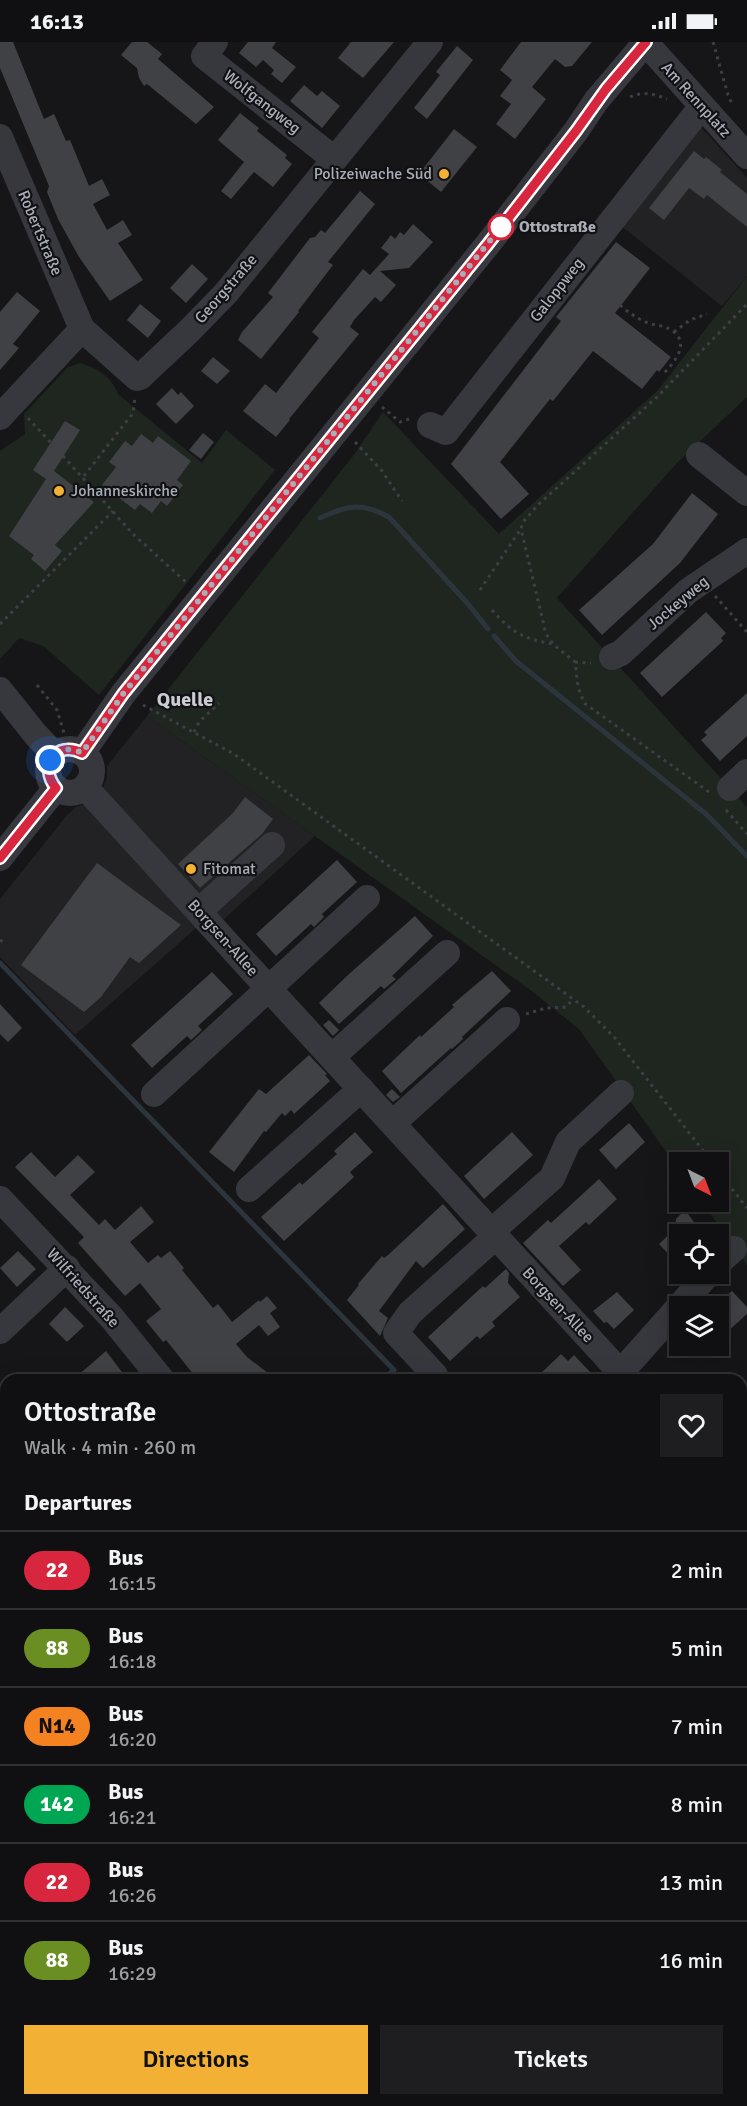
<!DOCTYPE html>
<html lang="en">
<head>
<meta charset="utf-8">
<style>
  body { margin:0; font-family:Signika,sans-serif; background:#1e1e20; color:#f1f3f6; height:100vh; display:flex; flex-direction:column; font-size:22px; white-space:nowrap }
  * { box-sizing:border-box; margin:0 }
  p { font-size:20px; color:#9c9d9f }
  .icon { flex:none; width:33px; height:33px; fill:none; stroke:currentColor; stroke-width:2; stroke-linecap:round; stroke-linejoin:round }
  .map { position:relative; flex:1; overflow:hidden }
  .panel { position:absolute; left:0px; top:1332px; width:747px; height:732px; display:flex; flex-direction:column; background:#101012; border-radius:18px 18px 0 0; box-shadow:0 6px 24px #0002,0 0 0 2px #303032 }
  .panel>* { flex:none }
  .badge { padding:0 12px; border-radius:20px; font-size:21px; line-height:39px }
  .needle { width:39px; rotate:138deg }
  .tools { position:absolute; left:669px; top:1110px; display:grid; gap:12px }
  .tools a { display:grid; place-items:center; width:60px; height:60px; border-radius:0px; background:#101012; box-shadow:0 6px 24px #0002,0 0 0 2px #303032; font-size:30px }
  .you { position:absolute; width:30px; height:30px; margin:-15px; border:4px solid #fff; border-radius:50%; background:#1a73e8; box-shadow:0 0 0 9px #1a73e833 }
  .map>.badge { position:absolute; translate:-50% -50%; box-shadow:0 0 0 3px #fff }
  h2 { padding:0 24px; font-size:22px; line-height:54px }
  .round { display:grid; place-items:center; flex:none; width:63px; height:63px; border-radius:0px; background:#1e1e20 }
  .head { display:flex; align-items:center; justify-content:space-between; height:102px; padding:0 24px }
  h1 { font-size:28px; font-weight:600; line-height:45px }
  .button { display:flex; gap:12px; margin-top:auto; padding:12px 24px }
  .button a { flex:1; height:69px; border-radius:0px; background:#f2b134; color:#111; font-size:24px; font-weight:600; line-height:69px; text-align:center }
  .button a+a { background:#1e1e20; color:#f1f3f6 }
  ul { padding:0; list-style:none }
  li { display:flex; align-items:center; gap:18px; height:78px; padding:0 24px; border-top:2px solid #303032 }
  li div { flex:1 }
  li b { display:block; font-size:22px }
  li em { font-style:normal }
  li .badge { min-width:66px; font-weight:700; text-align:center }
  .status { display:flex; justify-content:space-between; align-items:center; height:42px; padding:0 30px; background:#101012; direction:ltr }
  .status svg { height:16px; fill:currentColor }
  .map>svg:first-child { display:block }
</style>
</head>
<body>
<div class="status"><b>16:13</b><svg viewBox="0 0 49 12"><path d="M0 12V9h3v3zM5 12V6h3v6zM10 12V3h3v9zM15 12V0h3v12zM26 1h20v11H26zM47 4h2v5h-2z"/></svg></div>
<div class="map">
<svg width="747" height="2064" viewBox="0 0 747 2064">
  <rect width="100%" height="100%" fill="#161618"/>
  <!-- built -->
  <g fill="#222225">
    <polygon points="699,83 747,136 747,234 722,264 620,183"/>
    <polygon points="147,674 315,794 221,880 213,871 75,993 0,915 0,857 67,773 76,765 89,761 101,750 107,736 107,724"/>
  </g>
  <!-- green -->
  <g fill="#1e261f">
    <polygon points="747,234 747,355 675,423 557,556 747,765 747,1223 702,1160 718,1160 718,1120 680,1120 679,1128 579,987 533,950 147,674 353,414 383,370 499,492 658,348"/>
    <path d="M80 321C96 325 113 336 118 352L202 421 226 388 275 428 99 653 43 604 19 596 0 617V409L25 392 24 372 68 325Z"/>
    <polygon points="741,1760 747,1764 747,1996 741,1983"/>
    <polygon points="314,2058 350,2058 352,2064 297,2064"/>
  </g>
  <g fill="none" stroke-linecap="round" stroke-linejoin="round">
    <!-- stream -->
    <g stroke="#2c353c" stroke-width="5">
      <path d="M320 476C348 463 362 460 389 475L469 563 488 587"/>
      <polyline points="494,594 516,619 706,772 747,814"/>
      <polyline points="0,921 394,1328 382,1338"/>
      <polyline points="741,1763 747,1767"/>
    </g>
  </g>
  <!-- building -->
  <g fill="#404145">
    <polygon points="0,0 13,0 44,77 54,72 66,99 70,98 89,144 102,137 110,153 93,162 107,188 123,178 132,193 118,201 143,238 110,259 79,215 58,177 47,150 49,144 0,26"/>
    <polygon points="132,0 147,0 162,12 158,17 214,65 196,82 147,42 144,44 139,36 137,26 121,13"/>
    <polygon points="248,0 276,0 272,6 296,25 282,41 271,32 274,28 263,18 256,25 239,11"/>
    <polygon points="351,0 394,0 363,36 338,16"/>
    <polygon points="521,0 592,0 572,24 565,25 555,17 532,45 546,57 515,97 496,82 511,62 500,54 512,38 500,28"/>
    <polygon points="457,4 473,18 427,77 414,66 440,33 436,30"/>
    <polygon points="304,43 317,54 322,49 340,64 322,86 290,59"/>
    <polygon points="240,71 259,86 257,89 287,113 285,116 292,122 273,145 254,130 231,157 221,149 244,120 218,98"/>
    <polygon points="454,87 477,105 441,150 419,132"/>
    <polygon points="694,109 704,117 706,115 722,128 720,130 747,152 747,185 707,153 704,157 689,146 664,178 649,166"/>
    <polygon points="360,149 375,162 328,220 333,223 298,269 299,270 261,317 238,298 242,290 273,255 268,251 310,196 315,195 321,188 325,191"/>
    <polygon points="413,182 433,200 409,226 380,229 396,243 381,260 375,255 354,278 350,285 359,292 289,377 290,378 276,395 243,369 265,342 276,351 319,296 312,290 363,227 370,233 389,212 381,206 391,193 395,197 400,190 404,193"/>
    <polygon points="616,200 650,226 615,271 671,315 659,330 657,328 642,347 593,309 553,359 550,357 500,420 529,452 501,477 451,422 561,279 556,275"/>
    <polygon points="192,222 208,237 186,261 170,246"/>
    <polygon points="17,250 40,269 13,302 19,306 0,328 0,270"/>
    <polygon points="140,262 161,279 148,296 127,278"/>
    <polygon points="213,315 230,329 217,342 201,329"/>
    <polygon points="172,346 178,353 181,350 194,364 176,382 156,362"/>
    <polygon points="65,379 80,388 54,429 94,460 55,503 62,509 45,529 31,517 34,513 9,494 46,437 33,428"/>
    <polygon points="203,391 214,400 201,417 189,408"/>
    <polygon points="141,392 153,401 158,394 191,419 177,438 183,443 167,464 161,459 152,471 140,462 135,468 102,443 116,425 109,420 125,399 132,404"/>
    <polygon points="692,451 718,472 680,521 602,593 579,568 653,502"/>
    <polygon points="706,570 726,591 721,596 723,599 662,655 640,631"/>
    <polygon points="747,651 747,694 720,719 701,698 707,693 704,690"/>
    <polygon points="245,755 273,777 262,792 200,846 178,822 233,771"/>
    <polygon points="337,818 357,840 322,872 324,875 314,885 311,882 276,914 256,892"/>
    <polygon points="97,821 181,883 139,921 130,915 101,955 84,970 21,923"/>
    <polygon points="415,874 433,894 392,934 396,937 384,947 381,944 339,982 319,961 349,932"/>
    <polygon points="492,929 511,949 462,995 463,997 452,1007 451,1006 401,1051 382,1029 420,993 421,995 454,965 452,963 460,956"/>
    <polygon points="212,930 233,952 198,984 202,988 191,998 187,994 152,1026 131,1003"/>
    <polygon points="0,962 22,986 8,1000 0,992"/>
    <polygon points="329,978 339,988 333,994 323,983"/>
    <polygon points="309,1013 327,1032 325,1033 330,1039 294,1072 291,1068 285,1074 282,1071 266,1090 264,1089 234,1130 209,1110 259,1047 266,1052"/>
    <polygon points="392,1047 400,1055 393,1060 386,1053"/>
    <polygon points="629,1081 645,1100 616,1127 599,1108"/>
    <polygon points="355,1090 373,1110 350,1130 354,1135 284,1199 261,1175 300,1140 302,1143 337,1112 334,1109"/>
    <polygon points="512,1090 533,1113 484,1157 464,1134"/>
    <polygon points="31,1110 55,1135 78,1113 95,1130 70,1153 99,1183 105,1177 115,1188 141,1164 154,1180 130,1200 148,1221 158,1213 161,1216 170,1209 184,1226 182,1228 213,1266 218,1262 232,1280 259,1258 260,1260 267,1254 277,1266 270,1271 280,1285 268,1294 259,1283 236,1302 247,1315 277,1338 198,1338 166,1298 163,1300 146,1279 161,1267 140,1241 125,1254 78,1201 84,1195 15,1125"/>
    <polygon points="599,1137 617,1157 589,1183 586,1180 559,1204 581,1228 563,1244 523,1201 548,1178 551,1181"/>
    <polygon points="443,1162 465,1187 423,1226 416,1219 379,1269 388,1276 380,1294 347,1258 359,1243 358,1242 382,1214 384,1216 388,1213"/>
    <polygon points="685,1168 703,1192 680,1192 680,1224 659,1202 675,1187 676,1177"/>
    <polygon points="18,1209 36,1227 17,1245 0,1226"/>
    <polygon points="506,1227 509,1231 508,1241 520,1255 492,1280 495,1284 480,1297 477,1294 450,1319 428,1295 483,1244 485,1246"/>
    <polygon points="732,1249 747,1265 747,1272 727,1290 718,1281 718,1261"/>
    <polygon points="617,1250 634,1268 614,1287 607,1280 604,1281 593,1269"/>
    <polygon points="65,1265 84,1284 67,1300 49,1282"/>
    <polygon points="106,1309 128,1338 72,1338 90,1323"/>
    <polygon points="561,1312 568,1319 574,1313 591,1331 583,1338 534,1338"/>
  </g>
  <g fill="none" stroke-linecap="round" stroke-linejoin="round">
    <!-- path -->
    <g stroke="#3d3f44" stroke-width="3" stroke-dasharray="3 4.5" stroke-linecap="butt">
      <polyline points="713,0 728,53 733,64"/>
      <path d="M630 55C643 49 654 52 667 57"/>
      <path d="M620 263C629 271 638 277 648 281 656 284 664 283 671 288 691 300 675 320 664 331"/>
      <polyline points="674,290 690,278 707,272"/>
      <polyline points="382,365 400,380 409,377"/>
      <polyline points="28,376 51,401"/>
      <polyline points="355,400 382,429 402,459"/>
      <polyline points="63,414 133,492 187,541"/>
      <polyline points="84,434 133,371 135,355"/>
      <polyline points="480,548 520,488"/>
      <polyline points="715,554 747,590"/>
      <path d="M492 568C511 590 524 597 553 602"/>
      <polyline points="0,582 113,469"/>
      <polyline points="575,620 591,621"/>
      <polyline points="37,643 57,668 64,691"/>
      <polyline points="143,663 234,712 584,965 614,995 712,1120"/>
      <polyline points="194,690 199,680 219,661"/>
      <polyline points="709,750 584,661 578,645 575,620 554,603 546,592 521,487 523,480 538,463 656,356 747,262"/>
      <polyline points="726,768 747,792"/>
      <polyline points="0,898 3,900"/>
      <polyline points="526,972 546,966 566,965 573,957"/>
      <polyline points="718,1129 747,1166"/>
      <polyline points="741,1371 747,1366"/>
      <polyline points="703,2058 704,2064"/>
    </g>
    <!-- minor -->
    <g stroke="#37383d" stroke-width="26">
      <polyline points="215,0 204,14 334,117"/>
      <polyline points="645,0 747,114"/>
      <polyline points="0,95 82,287 137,336 140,335 190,288 226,251 430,0"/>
      <polyline points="0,375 82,287"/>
      <polyline points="430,383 446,390 702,64"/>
      <polyline points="699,413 747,451"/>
      <polyline points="612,615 621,611 688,549 747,509"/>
      <polyline points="0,648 36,693 55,713"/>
      <circle cx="70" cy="729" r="22"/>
      <polyline points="82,711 123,652 488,202 576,89 596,59 646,0"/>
      <polyline points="85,745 269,947 621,1331 626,1338"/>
      <polyline points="730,746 747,730"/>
      <polyline points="0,816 56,746"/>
      <polyline points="199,869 272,803"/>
      <polyline points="332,1015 447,911"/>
      <polyline points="154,1052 367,856"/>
      <polyline points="393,1081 507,978"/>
      <polyline points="249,1147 361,1047"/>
      <polyline points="0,1157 112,1276 162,1338"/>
      <polyline points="491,1190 552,1136 568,1100 621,1051"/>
      <polyline points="718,1221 734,1207"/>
      <polyline points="0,1289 67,1226"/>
      <polyline points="435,1333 396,1291 410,1271 495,1195"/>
      <polyline points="614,1338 708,1232"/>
      <polyline points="741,1432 747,1429"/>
      <polyline points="0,1639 6,1635"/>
      <polyline points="0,1976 6,1975"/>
      <polyline points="254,2058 254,2064"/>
      <polyline points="366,2058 368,2064"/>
      <polyline points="599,2058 601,2064"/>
    </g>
  </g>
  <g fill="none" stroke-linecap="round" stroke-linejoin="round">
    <defs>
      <path id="line" d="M0 816 56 746C38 724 56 698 82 711L123 652 488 202 576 89 606 47 646 0"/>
    </defs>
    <!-- line casing -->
    <use href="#line" stroke="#fff" stroke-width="14"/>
    <!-- line -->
    <use href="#line" stroke="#d7263d" stroke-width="9"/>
    <!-- walk -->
    <path stroke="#a8adb8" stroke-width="6" stroke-dasharray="0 10.8" d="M50 718C59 708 69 704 82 711L123 652 501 185"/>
  </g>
  <!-- markers -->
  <g fill="#f2b134" stroke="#111113" stroke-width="2">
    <circle cx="444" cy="132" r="6"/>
    <circle cx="59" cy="449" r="6"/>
    <circle cx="191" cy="827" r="6"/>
  </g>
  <circle fill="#fff" stroke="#d7263d" stroke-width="3" cx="501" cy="185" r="12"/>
  <g text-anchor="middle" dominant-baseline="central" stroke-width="4.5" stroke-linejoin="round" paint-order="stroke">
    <!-- street labels -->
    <g font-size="16" fill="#a8adb8" stroke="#111113">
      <text transform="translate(696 58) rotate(48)">Am Rennplatz</text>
      <text transform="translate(262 60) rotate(38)">Wolfgangweg</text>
      <text transform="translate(40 191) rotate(67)">Robertstraße</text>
      <text transform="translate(226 247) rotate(-49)">Georgstraße</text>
      <text transform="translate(557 248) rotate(-52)">Galoppweg</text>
      <text transform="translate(678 561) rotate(-40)">Jockeyweg</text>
      <text transform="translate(223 896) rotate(48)">Borgsen-Allee</text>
      <text transform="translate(83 1246) rotate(48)">Wilfriedstraße</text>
      <text transform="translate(558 1263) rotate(47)">Borgsen-Allee</text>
    </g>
    <!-- poi labels -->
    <g font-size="16" fill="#a8adb8" stroke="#111113" text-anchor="start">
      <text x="432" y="132" text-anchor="end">Polizeiwache Süd</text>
      <text x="71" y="449">Johanneskirche</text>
      <text x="203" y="827">Fitomat</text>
    </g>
    <!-- stop labels -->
    <g font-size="16" font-weight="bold" fill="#a8adb8" stroke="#111113" text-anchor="start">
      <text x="519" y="185">Ottostraße</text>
    </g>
    <!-- quarter labels -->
    <g font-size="20" font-weight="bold" fill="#c9ccd4" stroke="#111113">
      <text x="185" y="657">Quelle</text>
    </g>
  </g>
</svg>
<div class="tools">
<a><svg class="needle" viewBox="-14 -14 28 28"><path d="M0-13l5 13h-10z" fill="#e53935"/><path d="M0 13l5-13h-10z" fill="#9c9d9f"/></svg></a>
<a><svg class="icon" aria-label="locate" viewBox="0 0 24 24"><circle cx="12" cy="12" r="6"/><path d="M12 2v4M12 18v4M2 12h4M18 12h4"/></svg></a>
<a><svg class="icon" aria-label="layers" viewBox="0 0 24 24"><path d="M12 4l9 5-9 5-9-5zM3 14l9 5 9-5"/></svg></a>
</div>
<div class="you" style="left:50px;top:718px"></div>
<section class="panel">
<div class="head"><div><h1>Ottostraße</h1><p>Walk · 4 min · 260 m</p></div><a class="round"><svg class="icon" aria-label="heart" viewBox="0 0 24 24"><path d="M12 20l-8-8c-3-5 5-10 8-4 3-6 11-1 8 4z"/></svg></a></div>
<h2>Departures</h2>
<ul>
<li><span class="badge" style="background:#d7263d;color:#fff">22</span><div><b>Bus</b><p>16:15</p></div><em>2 min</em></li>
<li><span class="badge" style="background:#6b8e23;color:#fff">88</span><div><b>Bus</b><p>16:18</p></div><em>5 min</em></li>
<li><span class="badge" style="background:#f58220;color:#111">N14</span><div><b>Bus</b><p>16:20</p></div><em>7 min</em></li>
<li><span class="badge" style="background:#00a651;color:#fff">142</span><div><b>Bus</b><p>16:21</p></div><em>8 min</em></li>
<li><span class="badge" style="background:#d7263d;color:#fff">22</span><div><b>Bus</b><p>16:26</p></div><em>13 min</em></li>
<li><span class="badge" style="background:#6b8e23;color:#fff">88</span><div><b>Bus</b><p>16:29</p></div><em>16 min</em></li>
</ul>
<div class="button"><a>Directions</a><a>Tickets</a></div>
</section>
</div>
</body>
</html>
